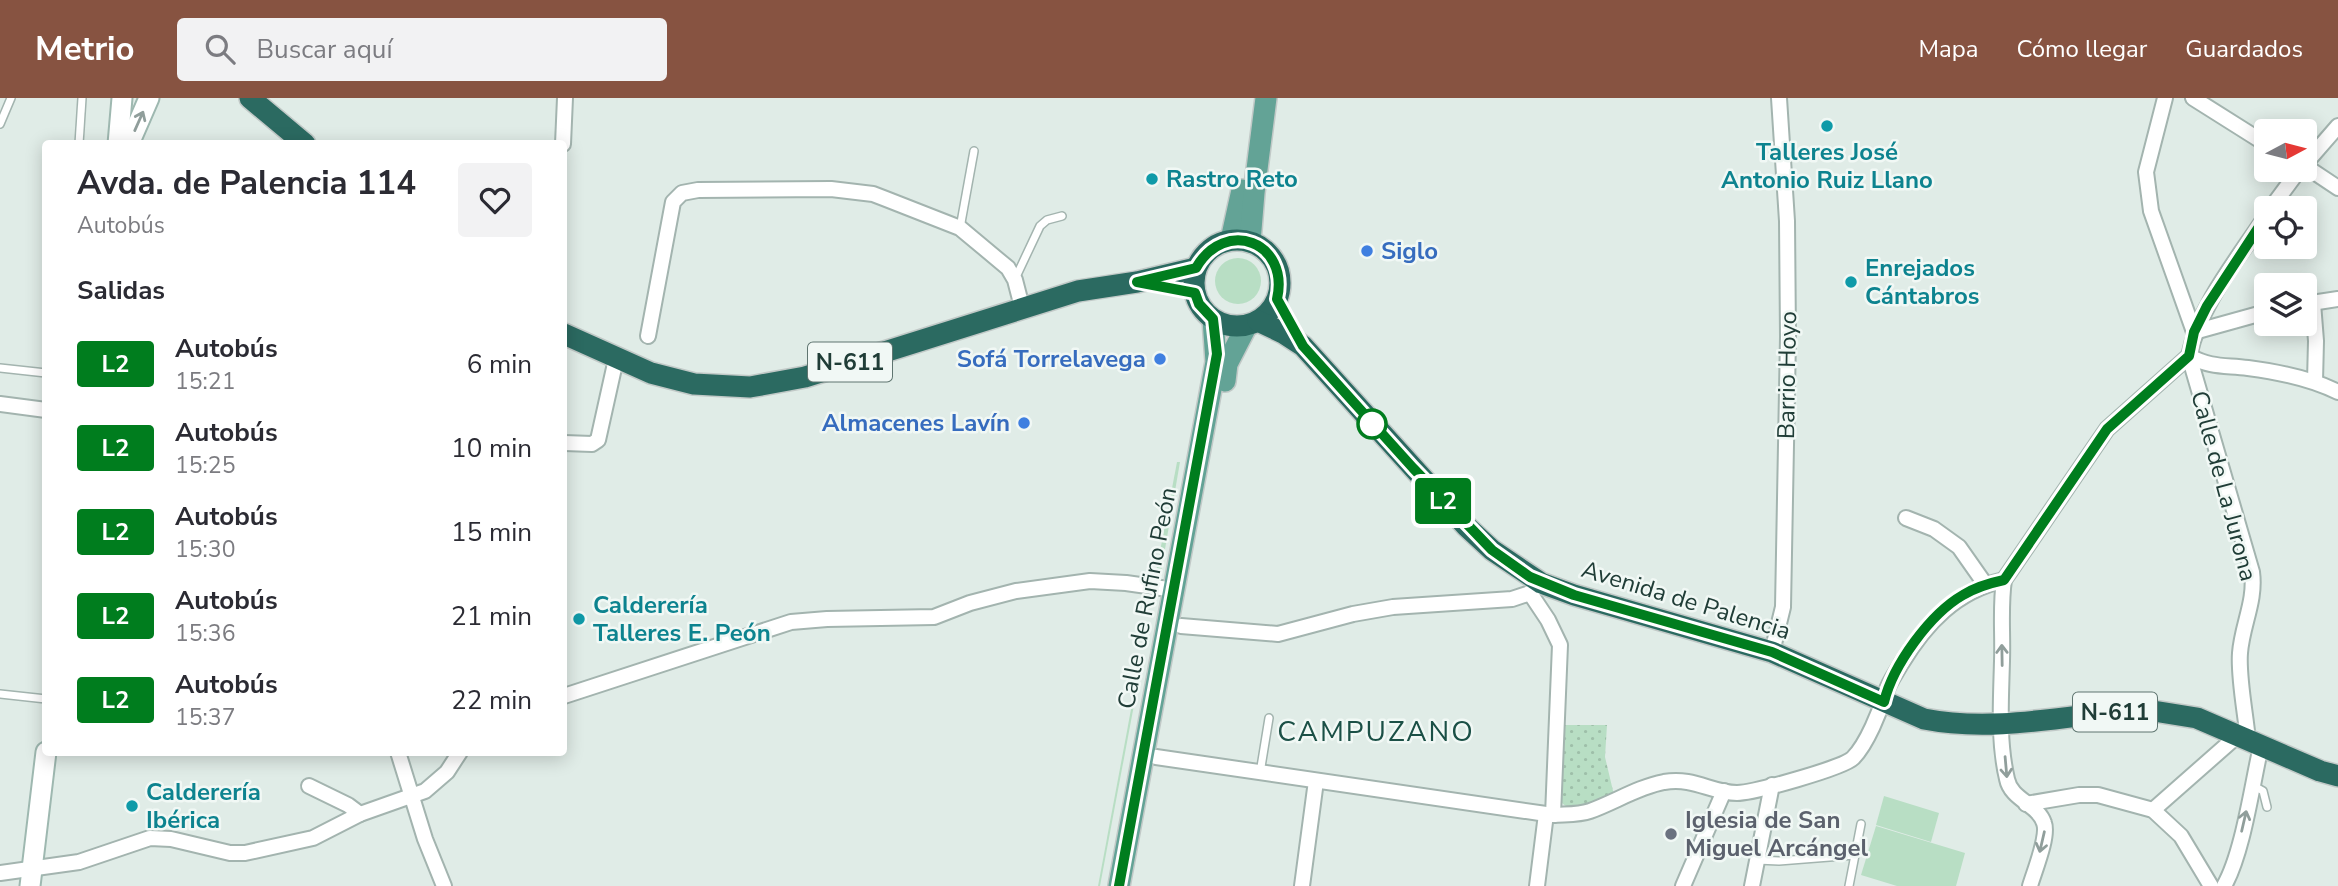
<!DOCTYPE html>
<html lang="es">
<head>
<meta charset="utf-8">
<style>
  body { margin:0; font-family:"Nunito Sans",sans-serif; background:#f2f2f3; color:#2b2b33; height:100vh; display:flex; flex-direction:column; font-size:26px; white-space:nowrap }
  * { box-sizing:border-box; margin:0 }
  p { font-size:23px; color:#7c7c81 }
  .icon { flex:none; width:38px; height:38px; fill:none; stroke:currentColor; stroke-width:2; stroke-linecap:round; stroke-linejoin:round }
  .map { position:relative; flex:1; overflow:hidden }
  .side { position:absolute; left:42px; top:42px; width:525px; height:616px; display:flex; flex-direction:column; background:#fff; border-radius:7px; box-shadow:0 4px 18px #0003 }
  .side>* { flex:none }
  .badge { padding:0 14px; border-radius:5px; font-size:24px; line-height:46px }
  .needle { width:46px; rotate:83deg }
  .controls { position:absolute; left:2254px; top:21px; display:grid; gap:14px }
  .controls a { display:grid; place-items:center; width:63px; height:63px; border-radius:7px; background:#fff; box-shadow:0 4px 18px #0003; font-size:35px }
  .map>.badge { position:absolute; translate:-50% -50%; box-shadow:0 0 0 4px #fff }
  h2 { padding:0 35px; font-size:26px; line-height:63px }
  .round { display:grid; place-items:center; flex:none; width:74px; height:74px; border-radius:7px; background:#f2f2f3 }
  .summary { display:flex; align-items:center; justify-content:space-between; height:119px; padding:0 35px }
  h1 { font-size:33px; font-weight:700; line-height:52px }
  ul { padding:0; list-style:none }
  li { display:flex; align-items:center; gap:21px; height:84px; padding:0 35px }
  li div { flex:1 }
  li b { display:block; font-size:26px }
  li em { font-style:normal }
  li .badge { min-width:77px; font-weight:700; text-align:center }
  header { display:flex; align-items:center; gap:42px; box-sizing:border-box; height:98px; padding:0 35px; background:#875341; color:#fff }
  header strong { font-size:33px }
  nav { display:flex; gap:38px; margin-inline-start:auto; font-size:24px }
  .search { width:490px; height:63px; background:#f2f2f3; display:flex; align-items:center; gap:18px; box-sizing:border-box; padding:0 24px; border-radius:7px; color:#7c7c81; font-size:26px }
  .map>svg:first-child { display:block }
</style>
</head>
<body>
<header>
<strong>Metrio</strong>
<div class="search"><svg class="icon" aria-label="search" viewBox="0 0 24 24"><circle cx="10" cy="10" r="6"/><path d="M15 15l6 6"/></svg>Buscar aquí</div>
<nav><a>Mapa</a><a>Cómo llegar</a><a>Guardados</a></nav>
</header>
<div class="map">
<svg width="2338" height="788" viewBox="0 0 2338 788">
  <defs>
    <pattern id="park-dots" width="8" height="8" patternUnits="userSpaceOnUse" patternTransform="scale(1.75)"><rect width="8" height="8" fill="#b8dec4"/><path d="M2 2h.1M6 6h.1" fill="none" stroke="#9ebfa9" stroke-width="1.8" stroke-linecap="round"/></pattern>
  </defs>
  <rect width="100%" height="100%" fill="#e0ece7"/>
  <!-- grass -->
  <g fill="#b8dec4">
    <circle cx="1238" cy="183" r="23"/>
    <polygon points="1177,364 1180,364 1159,486 1154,485"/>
    <polygon points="1141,558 1143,559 1100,788 1098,788"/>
    <polygon points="1884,698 1939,715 1931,744 1876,727"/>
    <polygon points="1876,728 1965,755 1956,788 1897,788 1861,777"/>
  </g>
  <!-- park -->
  <path fill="url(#park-dots)" d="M1561 627H1607L1605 659 1614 697C1599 702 1570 720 1560 702Z"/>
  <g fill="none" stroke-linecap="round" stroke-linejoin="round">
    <defs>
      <g id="lane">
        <polyline points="0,26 11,0"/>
        <polyline points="79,46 82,0"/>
        <polyline points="960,130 974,53"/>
        <polyline points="1015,181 1040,128 1047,122 1062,118"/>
        <polyline points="0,270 46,275"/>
        <polyline points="0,596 46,601"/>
        <polyline points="1260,675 1269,620"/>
        <polyline points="2252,687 2263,693 2267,709"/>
        <polyline points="1757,762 1779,763 1855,757"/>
        <polyline points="1849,788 1861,726"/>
      </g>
      <g id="street">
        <polyline points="2165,0 2146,74 2151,113 2194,234"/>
        <polyline points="2193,0 2266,46"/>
        <polyline points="563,46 565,0"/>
        <polyline points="2305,66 2338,28"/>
        <polyline points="2305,68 2338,90"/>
        <polyline points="2271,110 2299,72"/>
        <polyline points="2313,205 2316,243 2315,283"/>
        <polyline points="2305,206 2338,201"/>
        <polyline points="2194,234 2266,214"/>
        <polyline points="648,238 673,104 682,95 698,92 831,91 873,96 886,101 960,130 1008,170 1015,182 1022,209"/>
        <path d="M2189 258C2212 270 2224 267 2248 270 2279 274 2310 280 2338 294"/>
        <polyline points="0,306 46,312"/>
        <polyline points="564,345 592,346 598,342 616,261"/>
        <polyline points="1906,420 1934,431 1959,449 1985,486"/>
        <polyline points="1530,495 1548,522 1560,547 1553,717"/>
        <polyline points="1181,528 1278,536 1353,516 1393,509 1512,501 1530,495 1541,485"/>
        <polyline points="1772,554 1783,509 1788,239 1787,123 1779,0"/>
        <polyline points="564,598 791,524 827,521 934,519 970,505 1016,493 1090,483 1126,485 1175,492"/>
        <path d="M2248 643C2246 617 2238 580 2240 555 2242 527 2256 503 2252 474L2189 258C2200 206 2237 162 2266 118"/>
        <polyline points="398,654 425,741 444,788"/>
        <path d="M1156 659 1553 717C1565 716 1579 717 1590 713 1615 704 1638 689 1664 684 1695 679 1711 695 1737 695 1753 695 1843 670 1853 660 1867 646 1880 613 1886 594 1889 584 1896 575 1901 566 1926 525 1956 493 2004 482"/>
        <polyline points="309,688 348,707 360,716"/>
        <polyline points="2026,706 2079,697 2098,697 2153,712 2181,738 2211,788"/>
        <polyline points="2153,712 2237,638"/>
        <polyline points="0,775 79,764 150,740 171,741 230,755 245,755 313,740 360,716 425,693 447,674 460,654"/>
        <polyline points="1302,788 1316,683"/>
        <polyline points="1537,788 1546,716"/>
        <polyline points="1683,788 1724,693"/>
        <polyline points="1752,788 1772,687"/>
        <path d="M2030 788C2034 774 2049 738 2044 725 2038 706 2011 702 2007 681 1998 643 2001 602 2002 563 2003 535 2000 509 2004 482L2107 331 2189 258"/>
        <path d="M2224 788C2243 755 2252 687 2261 648"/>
      </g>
      <g id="secondary">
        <polyline points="118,46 122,0"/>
        <polyline points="129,46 149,0"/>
        <polyline points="30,788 46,654"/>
      </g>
      <g id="primary">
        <polyline points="1231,142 1242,92"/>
        <polyline points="1250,144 1254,95 1266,0"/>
        <polyline points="1225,283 1227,266 1247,227"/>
        <polyline points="1119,788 1216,264 1213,221"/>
      </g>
      <g id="highway">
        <polyline points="250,0 305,46"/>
        <circle cx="1237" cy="185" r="43"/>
        <path d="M1258 223 1283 235 1303 248 1466 428 1492 452 1541 485 1574 497 1772 554 1924 621C1995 635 2069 617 2141 611L2197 620 2320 673 2338 678"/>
        <polyline points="564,236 651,275 694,286 750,289 805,279 1078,193 1137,184 1196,170"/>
      </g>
    </defs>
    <!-- lane casing -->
    <use href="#lane" stroke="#a3b4af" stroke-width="10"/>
    <!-- street casing -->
    <use href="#street" stroke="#a3b4af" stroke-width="18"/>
    <!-- secondary casing -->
    <use href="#secondary" stroke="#9eb8b0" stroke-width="23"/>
    <!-- primary casing -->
    <use href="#primary" stroke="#c1c9c7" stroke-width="24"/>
    <!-- highway casing -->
    <use href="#highway" stroke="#c1c9c7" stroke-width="24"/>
    <!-- lane -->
    <use href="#lane" stroke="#fff" stroke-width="7"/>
    <!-- street -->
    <use href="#street" stroke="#fff" stroke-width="14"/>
    <!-- secondary -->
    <use href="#secondary" stroke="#fff" stroke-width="19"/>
    <!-- primary -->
    <use href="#primary" stroke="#63a396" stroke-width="21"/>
    <!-- highway -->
    <use href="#highway" stroke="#2b6a61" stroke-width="21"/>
  </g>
  <!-- one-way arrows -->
  <defs><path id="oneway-shaft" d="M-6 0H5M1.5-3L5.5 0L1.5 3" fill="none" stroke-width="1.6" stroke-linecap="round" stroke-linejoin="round" transform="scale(1.75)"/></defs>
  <g stroke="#909e9b">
    <use href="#oneway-shaft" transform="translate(139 23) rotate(-66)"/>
    <use href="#oneway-shaft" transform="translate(2002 557) rotate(-91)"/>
    <use href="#oneway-shaft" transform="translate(2006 669) rotate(85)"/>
    <use href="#oneway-shaft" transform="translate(2244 723) rotate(-77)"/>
    <use href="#oneway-shaft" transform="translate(2042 744) rotate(103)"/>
  </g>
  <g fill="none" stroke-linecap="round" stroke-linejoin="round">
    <defs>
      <path id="line" d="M1119 788 1217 256 1213 221 1199 206 1195 195 1137 184 1196 170C1225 119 1290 144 1277 201L1303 248 1413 370 1492 452 1530 479 1574 497 1772 554 1884 604C1893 567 1930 516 1963 497 1976 489 1990 485 2004 482L2107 331 2189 258 2194 234 2207 208 2266 118"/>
    </defs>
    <!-- line casing -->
    <use href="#line" stroke="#fff" stroke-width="16"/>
    <!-- line -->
    <use href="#line" stroke="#007d1e" stroke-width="10"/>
  </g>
  <!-- markers -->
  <g fill="#0f9aa8" stroke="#f1f8f5" stroke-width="2.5">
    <circle cx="1827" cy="28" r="7"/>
    <circle cx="1152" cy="81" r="7"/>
    <circle cx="1851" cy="184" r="7"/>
    <circle cx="579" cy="521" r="7"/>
    <circle cx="132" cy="708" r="7"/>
  </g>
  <g fill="#3f7fe0" stroke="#f1f8f5" stroke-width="2.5">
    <circle cx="1367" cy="153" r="7"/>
    <circle cx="1160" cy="261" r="7"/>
    <circle cx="1024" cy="325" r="7"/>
  </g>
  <circle fill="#fff" stroke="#007d1e" stroke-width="3.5" cx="1372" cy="326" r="14"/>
  <circle fill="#6b7280" stroke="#f1f8f5" stroke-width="2.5" cx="1671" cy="736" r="7"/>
  <g text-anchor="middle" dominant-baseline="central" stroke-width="5" stroke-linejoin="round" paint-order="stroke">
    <!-- shield labels -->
    <g fill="#f1f8f5" stroke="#5f7570" stroke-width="2">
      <rect x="808" y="244.5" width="84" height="39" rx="5"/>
      <rect x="2073" y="594.5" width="84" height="39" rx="5"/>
    </g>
    <g font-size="23" font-weight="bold" fill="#203d37">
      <text x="850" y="264">N-611</text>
      <text x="2115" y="614">N-611</text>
    </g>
    <!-- culture labels -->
    <g font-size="24" font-weight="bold" fill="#0d838f" stroke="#f1f8f5" text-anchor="start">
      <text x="1827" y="54" text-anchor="middle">Talleres José<tspan x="1827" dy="28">Antonio Ruiz Llano</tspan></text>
      <text x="1166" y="81">Rastro Reto</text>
      <text x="1865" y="170">Enrejados<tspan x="1865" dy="28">Cántabros</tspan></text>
      <text x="593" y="507">Calderería<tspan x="593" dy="28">Talleres E. Peón</tspan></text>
      <text x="146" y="694">Calderería<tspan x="146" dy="28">Ibérica</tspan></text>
    </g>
    <!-- shop labels -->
    <g font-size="24" font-weight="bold" fill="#366cbe" stroke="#f1f8f5" text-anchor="end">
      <text x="1381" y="153" text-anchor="start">Siglo</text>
      <text x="1146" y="261">Sofá Torrelavega</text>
      <text x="1010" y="325">Almacenes Lavín</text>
    </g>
    <!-- street labels -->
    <g font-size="24" fill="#203d37" stroke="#f1f8f5">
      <text transform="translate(1787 277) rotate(-89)">Barrio Hoyo</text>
      <text transform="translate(2224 388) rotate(75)">Calle de La Jurona</text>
      <text transform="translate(1147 500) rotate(-79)">Calle de Rufino Peón</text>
      <text transform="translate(1686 502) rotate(17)">Avenida de Palencia</text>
    </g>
    <!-- worship labels -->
    <g font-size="24" font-weight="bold" fill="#5b616d" stroke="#f1f8f5" text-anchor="start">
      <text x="1685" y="722">Iglesia de San<tspan x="1685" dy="28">Miguel Arcángel</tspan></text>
    </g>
    <!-- quarter labels -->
    <g font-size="28" letter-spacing="2" fill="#1b5046" stroke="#f1f8f5">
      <text x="1376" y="634">CAMPUZANO</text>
    </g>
  </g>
</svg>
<div class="controls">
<a><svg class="needle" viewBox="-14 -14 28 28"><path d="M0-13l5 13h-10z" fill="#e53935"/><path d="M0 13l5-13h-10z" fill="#7c7c81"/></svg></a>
<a><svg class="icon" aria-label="locate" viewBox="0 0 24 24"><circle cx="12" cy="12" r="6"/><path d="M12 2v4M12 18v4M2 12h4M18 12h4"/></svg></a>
<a><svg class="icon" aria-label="layers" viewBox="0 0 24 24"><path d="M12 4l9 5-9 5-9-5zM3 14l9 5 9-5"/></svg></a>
</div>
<b class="badge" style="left:1443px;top:403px;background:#007d1e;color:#fff">L2</b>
<section class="side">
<div class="summary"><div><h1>Avda. de Palencia 114</h1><p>Autobús</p></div><a class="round"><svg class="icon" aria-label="heart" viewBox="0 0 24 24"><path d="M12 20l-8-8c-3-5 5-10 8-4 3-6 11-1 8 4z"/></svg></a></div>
<h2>Salidas</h2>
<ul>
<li><span class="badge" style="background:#007d1e;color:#fff">L2</span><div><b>Autobús</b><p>15:21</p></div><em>6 min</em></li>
<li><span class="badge" style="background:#007d1e;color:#fff">L2</span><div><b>Autobús</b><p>15:25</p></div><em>10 min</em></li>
<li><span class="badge" style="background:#007d1e;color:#fff">L2</span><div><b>Autobús</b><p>15:30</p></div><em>15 min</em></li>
<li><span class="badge" style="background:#007d1e;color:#fff">L2</span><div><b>Autobús</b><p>15:36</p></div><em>21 min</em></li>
<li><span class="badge" style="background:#007d1e;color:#fff">L2</span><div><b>Autobús</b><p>15:37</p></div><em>22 min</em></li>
</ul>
</section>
</div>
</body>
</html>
